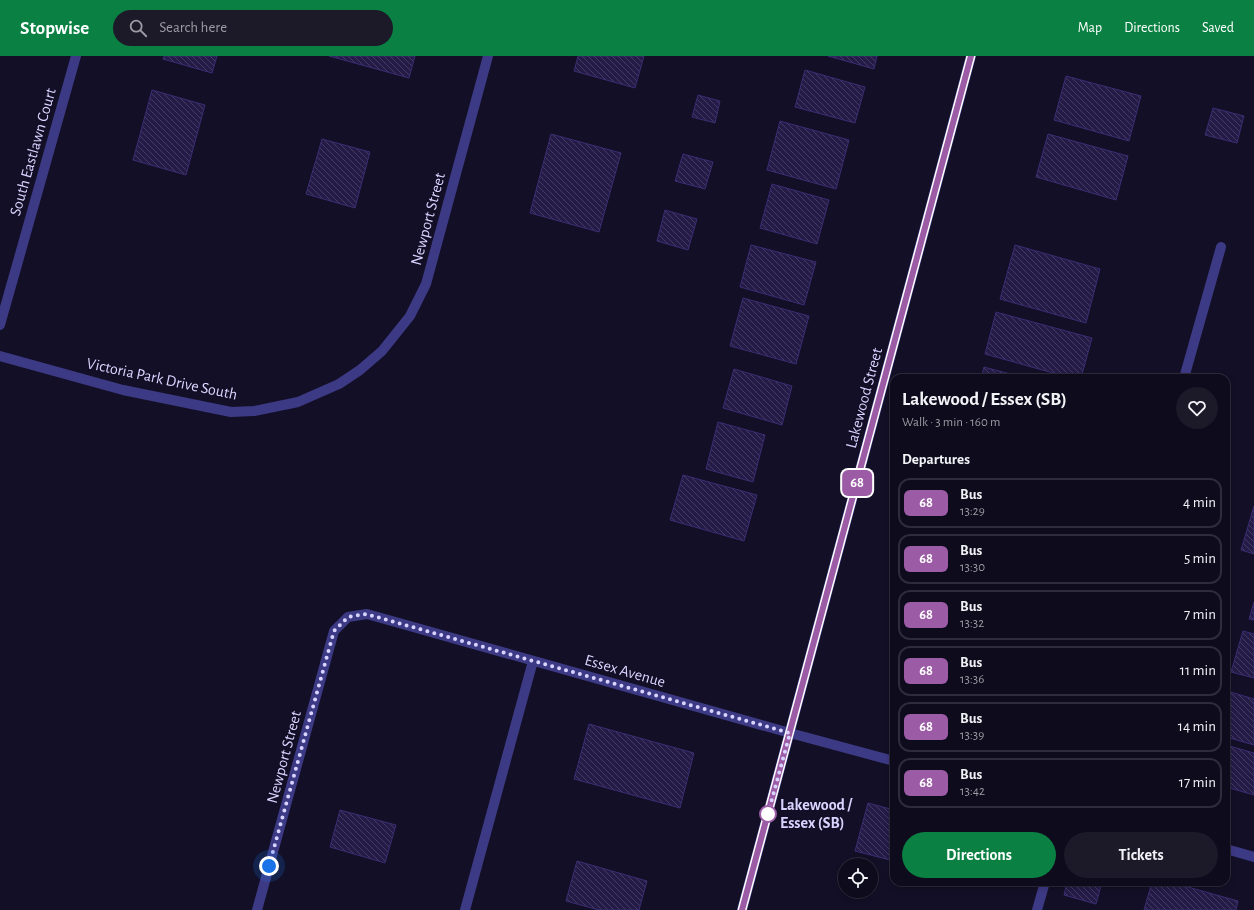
<!DOCTYPE html>
<html lang="en">
<head>
<meta charset="utf-8">
<style>
  body { margin:0; font-family:"Alegreya Sans",sans-serif; background:#1c1929; color:#f1f3f6; height:100vh; display:flex; flex-direction:column; font-size:15px; white-space:nowrap }
  * { box-sizing:border-box; margin:0 }
  p { font-size:13px; color:#9b9ba3 }
  .icon { flex:none; width:22px; height:22px; fill:none; stroke:currentColor; stroke-width:2; stroke-linecap:round; stroke-linejoin:round }
  .map { position:relative; flex:1; overflow:hidden }
  .panel { position:absolute; left:890px; top:318px; width:340px; height:512px; display:flex; flex-direction:column; background:#0e0b1c; border-radius:12px; box-shadow:0 2px 6px #0003,0 0 0 1px #2e2b3b }
  .panel>* { flex:none }
  .badge { padding:0 8px; border-radius:6px; font-size:14px; line-height:26px }
  .buttons { position:absolute; left:838px; top:802px; display:grid; gap:8px }
  .buttons a { display:grid; place-items:center; width:40px; height:40px; border-radius:50%; background:#0e0b1c; box-shadow:0 2px 6px #0003,0 0 0 1px #2e2b3b; font-size:20px }
  .you { position:absolute; width:20px; height:20px; margin:-10px; border:3px solid #fff; border-radius:50%; background:#1a73e8; box-shadow:0 0 0 6px #1a73e833 }
  .map>.badge { position:absolute; translate:-50% -50%; box-shadow:0 0 0 2px #fff }
  h2 { padding:0 12px; font-size:15px; line-height:36px }
  .round { display:grid; place-items:center; flex:none; width:42px; height:42px; border-radius:21px; background:#1c1929 }
  .head { display:flex; align-items:center; justify-content:space-between; height:68px; padding:0 12px }
  h1 { font-size:19px; font-weight:700; line-height:30px }
  .primary-button { display:flex; gap:8px; margin-top:auto; padding:8px 12px }
  .primary-button a { flex:1; height:46px; border-radius:24px; background:#0b8043; color:#fff; font-size:16px; font-weight:700; line-height:46px; text-align:center }
  .primary-button a+a { background:#1c1929; color:#f1f3f6 }
  ul { padding:0; list-style:none }
  li { display:flex; align-items:center; gap:12px; height:50px; margin:0 8px 6px; padding:0 4px; border:2px solid #2e2b3b; border-radius:12px }
  li div { flex:1 }
  li b { display:block; font-size:15px }
  li em { font-style:normal }
  li .badge { min-width:44px; font-weight:700; text-align:center }
  header { display:flex; align-items:center; gap:24px; box-sizing:border-box; height:56px; padding:0 20px; background:#0b8043; color:#fff }
  header strong { font-size:19px }
  nav { display:flex; gap:22px; margin-inline-start:auto; font-size:14px }
  .search { width:280px; height:36px; background:#1c1929; display:flex; align-items:center; gap:10px; box-sizing:border-box; padding:0 14px; border-radius:22px; color:#9b9ba3; font-size:15px }
  .map>svg:first-child { display:block }
</style>
</head>
<body>
<header>
<strong>Stopwise</strong>
<div class="search"><svg class="icon" aria-label="search" viewBox="0 0 24 24"><circle cx="10" cy="10" r="6"/><path d="M15 15l6 6"/></svg>Search here</div>
<nav><a>Map</a><a>Directions</a><a>Saved</a></nav>
</header>
<div class="map">
<svg width="1254" height="854" viewBox="0 0 1254 854">
  <defs>
    <pattern id="building-back-hatch" width="6" height="6" patternUnits="userSpaceOnUse"><rect width="6" height="6" fill="#241b47"/><path d="M-1 5l2 2M0 0l6 6M5-1l2 2" fill="none" stroke="#433b63"/></pattern>
  </defs>
  <rect width="100%" height="100%" fill="#130f26"/>
  <!-- building -->
  <g fill="url(#building-back-hatch)" stroke="#3b2d73">
    <polygon points="164,0 217,0 212,17 163,3"/>
    <polygon points="329,0 415,0 409,22"/>
    <polygon points="578,0 644,0 635,32 574,15"/>
    <polygon points="828,0 877,0 874,13"/>
    <polygon points="805,14 865,31 855,67 795,51"/>
    <polygon points="1066,20 1141,40 1129,85 1054,64"/>
    <polygon points="152,34 205,49 186,119 133,104"/>
    <polygon points="698,39 720,45 715,67 692,61"/>
    <polygon points="1213,52 1244,60 1237,87 1205,79"/>
    <polygon points="780,65 849,84 836,133 767,114"/>
    <polygon points="551,78 621,97 599,176 530,157"/>
    <polygon points="1048,78 1128,100 1116,144 1036,121"/>
    <polygon points="322,83 370,96 355,152 306,138"/>
    <polygon points="683,98 713,106 705,133 675,125"/>
    <polygon points="772,128 829,144 817,188 760,172"/>
    <polygon points="665,154 697,163 688,194 657,185"/>
    <polygon points="751,189 816,206 804,249 740,231"/>
    <polygon points="1015,189 1100,213 1086,267 1000,243"/>
    <polygon points="743,242 809,260 796,308 730,290"/>
    <polygon points="996,256 1092,282 1081,322 1071,322 985,298"/>
    <polygon points="984,311 1025,322 981,322"/>
    <polygon points="734,313 792,330 782,369 723,352"/>
    <polygon points="718,366 765,379 753,426 706,413"/>
    <polygon points="683,419 757,439 744,485 670,464"/>
    <polygon points="1254,450 1254,498 1241,494"/>
    <polygon points="1254,546 1254,564 1249,563"/>
    <polygon points="1243,575 1254,578 1254,622 1231,616"/>
    <polygon points="1227,635 1254,643 1254,689 1226,681"/>
    <polygon points="589,668 694,697 680,752 574,723"/>
    <polygon points="1226,689 1254,697 1254,739 1226,731"/>
    <polygon points="868,747 894,754 894,805 855,795"/>
    <polygon points="340,754 396,769 385,807 330,791"/>
    <polygon points="577,805 647,825 639,854 599,854 566,845"/>
    <polygon points="1067,826 1102,826 1096,848 1064,839"/>
    <polygon points="1152,826 1170,826 1238,845 1236,854 1144,854"/>
  </g>
  <g fill="none" stroke-linecap="round" stroke-linejoin="round">
    <!-- minor -->
    <g stroke="#3d3a85" stroke-width="10">
      <polyline points="0,269 76,0"/>
      <polyline points="0,300 123,334 231,356 254,355 298,346 339,328 360,314 382,295 410,260 426,228 488,0"/>
      <polyline points="1184,322 1221,191"/>
      <polyline points="1226,793 1254,801"/>
      <polyline points="257,854 334,575 348,561 367,558 790,677 894,705"/>
      <polyline points="465,854 533,605"/>
      <polyline points="742,854 971,0"/>
      <polyline points="1037,854 1045,826"/>
    </g>
  </g>
  <g fill="none" stroke-linecap="round" stroke-linejoin="round">
    <defs>
      <polyline id="line" points="742,854 971,0"/>
    </defs>
    <!-- line casing -->
    <use href="#line" stroke="#fff" stroke-width="9"/>
    <!-- line -->
    <use href="#line" stroke="#9b5ba5" stroke-width="6"/>
    <!-- walk -->
    <polyline stroke="#d9d4ff" stroke-width="4" stroke-dasharray="0 7.2" points="269,810 334,575 348,561 366,558 790,677 768,758"/>
  </g>
  <!-- markers -->
  <circle fill="#fff" stroke="#9b5ba5" stroke-width="2" cx="768" cy="758" r="8"/>
  <g text-anchor="middle" dominant-baseline="central" stroke-width="3" stroke-linejoin="round" paint-order="stroke">
    <!-- street labels -->
    <g font-size="16" fill="#d9d4ff" stroke="#130f26">
      <text transform="translate(33 96) rotate(-74)">South Eastlawn Court</text>
      <text transform="translate(428 163) rotate(-75)">Newport Street</text>
      <text transform="translate(162 323) rotate(12)">Victoria Park Drive South</text>
      <text transform="translate(864 342) rotate(-75)">Lakewood Street</text>
      <text transform="translate(625 615) rotate(16)">Essex Avenue</text>
      <text transform="translate(284 701) rotate(-75)">Newport Street</text>
    </g>
    <!-- stop labels -->
    <g font-size="16" font-weight="bold" fill="#d9d4ff" stroke="#130f26" text-anchor="start">
      <text x="780" y="749">Lakewood /<tspan x="780" dy="18">Essex (SB)</tspan></text>
    </g>
  </g>
</svg>
<div class="buttons">
<a><svg class="icon" aria-label="locate" viewBox="0 0 24 24"><circle cx="12" cy="12" r="6"/><path d="M12 2v4M12 18v4M2 12h4M18 12h4"/></svg></a>
</div>
<div class="you" style="left:269px;top:810px"></div>
<b class="badge" style="left:857px;top:427px;background:#9b5ba5;color:#fff">68</b>
<section class="panel">
<div class="head"><div><h1>Lakewood / Essex (SB)</h1><p>Walk · 3 min · 160 m</p></div><a class="round"><svg class="icon" aria-label="heart" viewBox="0 0 24 24"><path d="M12 20l-8-8c-3-5 5-10 8-4 3-6 11-1 8 4z"/></svg></a></div>
<h2>Departures</h2>
<ul>
<li><span class="badge" style="background:#9b5ba5;color:#fff">68</span><div><b>Bus</b><p>13:29</p></div><em>4 min</em></li>
<li><span class="badge" style="background:#9b5ba5;color:#fff">68</span><div><b>Bus</b><p>13:30</p></div><em>5 min</em></li>
<li><span class="badge" style="background:#9b5ba5;color:#fff">68</span><div><b>Bus</b><p>13:32</p></div><em>7 min</em></li>
<li><span class="badge" style="background:#9b5ba5;color:#fff">68</span><div><b>Bus</b><p>13:36</p></div><em>11 min</em></li>
<li><span class="badge" style="background:#9b5ba5;color:#fff">68</span><div><b>Bus</b><p>13:39</p></div><em>14 min</em></li>
<li><span class="badge" style="background:#9b5ba5;color:#fff">68</span><div><b>Bus</b><p>13:42</p></div><em>17 min</em></li>
</ul>
<div class="primary-button"><a>Directions</a><a>Tickets</a></div>
</section>
</div>
</body>
</html>
